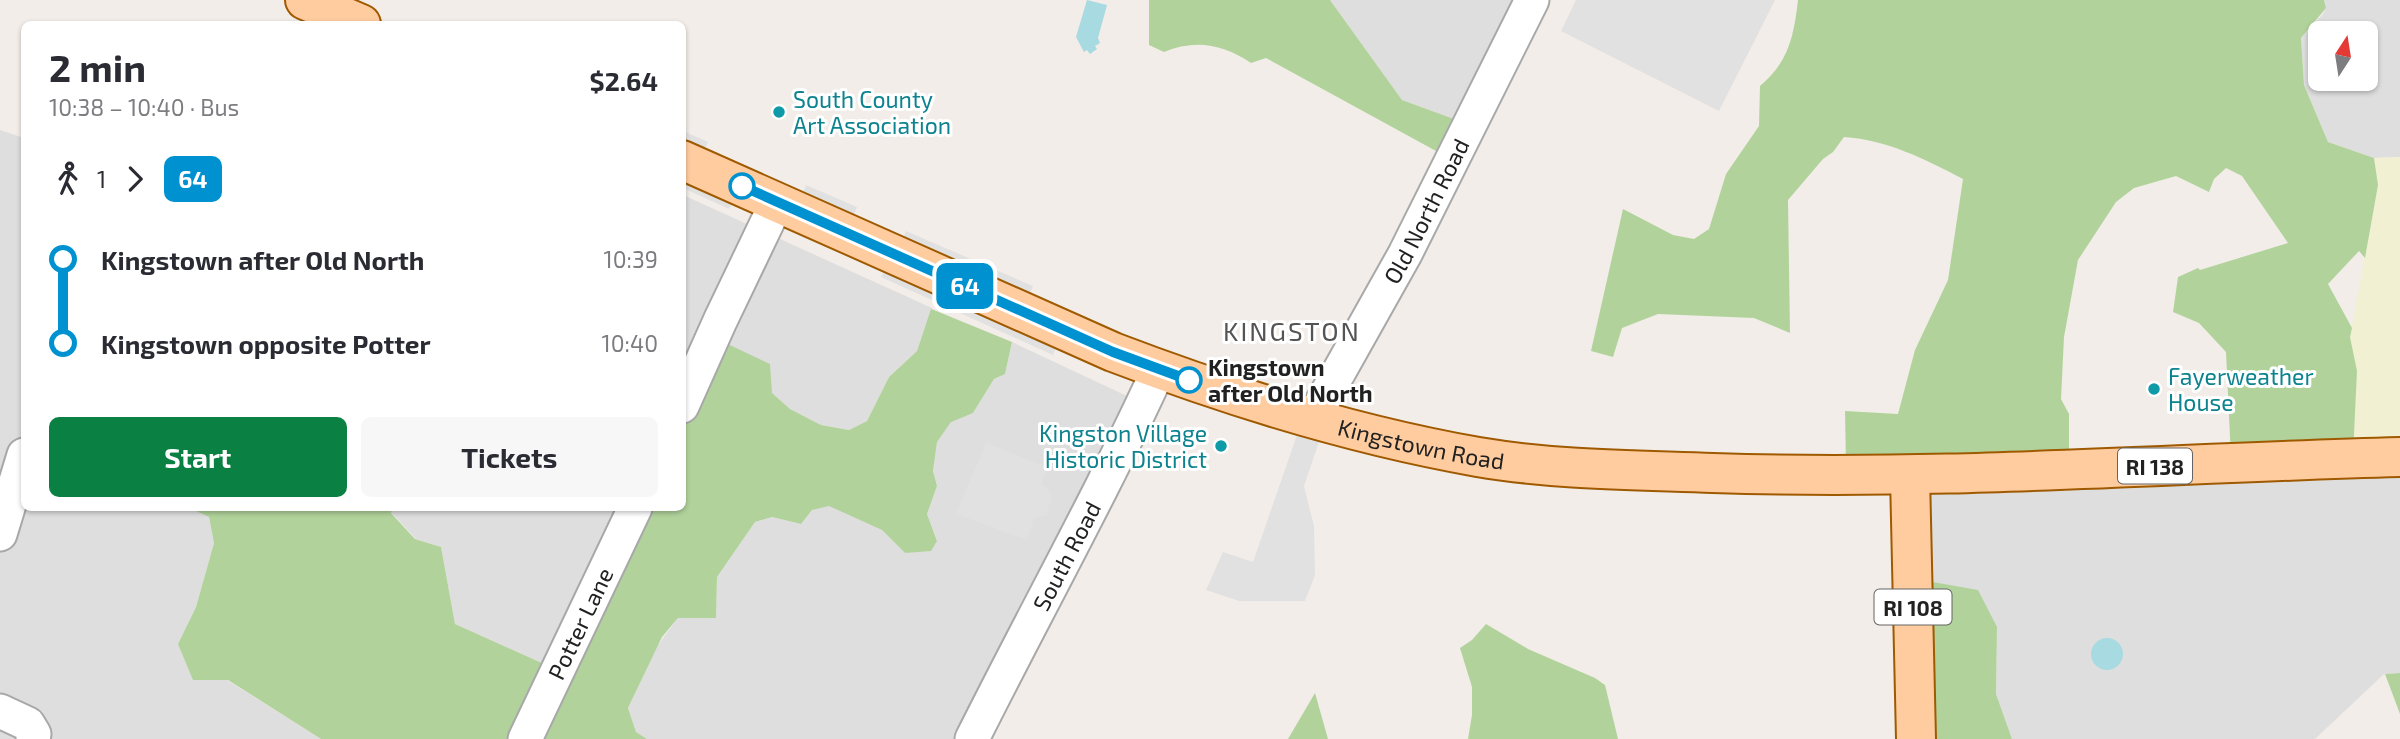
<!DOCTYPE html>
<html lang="en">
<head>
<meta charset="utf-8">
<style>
  body { margin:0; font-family:"Exo 2",sans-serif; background:#f7f7f7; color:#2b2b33; height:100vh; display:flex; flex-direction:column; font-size:26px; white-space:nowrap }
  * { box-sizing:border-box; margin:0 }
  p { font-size:23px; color:#7c7c81 }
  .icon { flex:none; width:38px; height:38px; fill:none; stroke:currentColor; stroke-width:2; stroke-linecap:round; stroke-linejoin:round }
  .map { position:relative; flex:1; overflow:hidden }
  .side { position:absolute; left:21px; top:21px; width:665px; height:490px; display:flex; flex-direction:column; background:#fff; border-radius:10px; box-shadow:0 2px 5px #0004 }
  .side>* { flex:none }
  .badge { padding:0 14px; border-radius:10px; font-size:24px; line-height:46px }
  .needle { width:46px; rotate:12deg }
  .buttons { position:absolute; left:2308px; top:21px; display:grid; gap:14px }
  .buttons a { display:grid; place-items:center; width:70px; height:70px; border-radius:10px; background:#fff; box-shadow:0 2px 5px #0004; font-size:35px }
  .map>.badge { position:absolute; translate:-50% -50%; box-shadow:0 0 0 4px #fff }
  .legs { display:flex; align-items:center; gap:10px; height:77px; padding:0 28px; font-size:23px }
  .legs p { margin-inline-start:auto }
  .head { display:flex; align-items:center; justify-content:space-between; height:119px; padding:0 28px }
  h1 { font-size:38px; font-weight:700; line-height:52px }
  .button { display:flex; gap:14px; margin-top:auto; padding:14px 28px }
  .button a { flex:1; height:80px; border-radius:10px; background:#0b8043; color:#fff; font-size:28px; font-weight:700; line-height:80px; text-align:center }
  .button a+a { background:#f7f7f7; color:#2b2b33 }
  ul { padding:0 28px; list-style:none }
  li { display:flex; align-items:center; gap:24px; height:84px; font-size:26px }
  li i { display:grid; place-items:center; width:10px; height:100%; margin:0 9px; background:currentColor }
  li i::after { content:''; width:18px; height:18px; margin:-9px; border:5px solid; border-radius:50%; background:#fff }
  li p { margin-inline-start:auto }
  li:first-child i { background:linear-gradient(#0000 50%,currentColor 0) }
  li:last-child i { background:linear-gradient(currentColor 50%,#0000 0) }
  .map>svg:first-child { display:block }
</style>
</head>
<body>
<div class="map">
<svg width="2400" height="739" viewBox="0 0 2400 739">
  <rect width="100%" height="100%" fill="#f2ede8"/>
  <!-- residential -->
  <g fill="#dfdede" fill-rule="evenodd">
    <polygon points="1330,0 1530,0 1454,119 1402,100"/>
    <path d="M2324 0H2400V157L2374 158 2328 142 2304 85 2301 38 2323 14 2326 8ZM2320 33H2366V79H2320Z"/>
    <polygon points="0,130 24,138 24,508 196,508 196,511 209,517 214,543 196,607 178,644 227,680 321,739 52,739 34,732 31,739 0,739"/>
    <polygon points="683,195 932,308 917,351 889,377 867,421 849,430 821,425 790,409 772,393 683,397"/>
    <polygon points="1012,342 1127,396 1127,418 970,739 647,739 636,732 628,708 658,645 678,618 716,618 717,577 755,522 772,517 801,524 812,510 829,505 882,530 905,553 937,540 927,514 937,486 933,471 937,442 951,421 973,413 994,379 1005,374"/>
    <polygon points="2400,454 2400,673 2384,674 2315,739 2012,739 1996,694 1997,628 1914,579 1915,472"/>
    <polygon points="393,508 631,508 553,668 455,624 441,547 416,539 391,512"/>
  </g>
  <!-- farmland -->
  <polygon fill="#f1f0d3" points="2400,157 2400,454 2353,455 2350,337 2378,185 2374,158"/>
  <!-- forest -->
  <g fill="#b1d39b">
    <path d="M1149 0H1330L1402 100 1454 119 1447 157 1266 58 1251 63C1223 44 1195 39 1164 52L1149 45Z"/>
    <path d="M1798 0H2324L2326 8 2301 38 2304 85 2328 142 2374 158 2378 185 2365 258 2359 251 2328 284 2352 328 2350 337 2357 371 2353 455 2231 458 2226 352 2199 323 2173 312 2178 277 2198 268 2200 270 2288 243 2242 176 2226 168 2214 179 2209 192 2176 176 2134 188 2116 202 2078 260 2064 337 2061 399 2069 414V464L1846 466 1845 411 1898 414 1915 350 1948 280 1963 179C1925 159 1887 140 1844 137L1833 152 1823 159 1788 200 1790 333 1754 318 1658 314 1622 328 1613 357 1591 351 1623 209 1673 235 1694 239 1709 229 1726 174 1759 126 1760 86C1789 62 1794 35 1798 0Z"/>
    <polygon points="929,308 1012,342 1005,374 994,379 973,413 951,422 937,442 933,471 937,486 927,514 937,541 931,551 905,553 882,530 829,506 812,510 801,524 772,517 755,522 717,577 716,618 678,618 662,637 628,708 636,732 647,739 321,739 228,680 193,680 178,644 196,607 214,543 209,517 196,511 196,508 393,508 391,513 415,539 441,547 455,624 553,668 631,508 682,508 683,397 713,337 770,364 772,393 790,409 821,425 849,430 867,421 889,377 917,351 931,309"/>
    <polygon points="1910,578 1978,590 1997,627 1996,694 2012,739 1913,739"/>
    <polygon points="1486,624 1528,649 1595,678 1605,685 1618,739 1468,739 1472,715 1472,687 1460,648 1472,640"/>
    <polygon points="2400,673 2400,714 2385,674"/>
    <polygon points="1315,693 1328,739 1288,739"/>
  </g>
  <!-- parking -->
  <g fill="#e1e1e1">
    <polygon points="1576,0 1775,0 1719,111 1561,31"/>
    <polygon points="683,131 708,142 703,152 683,143"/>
    <polygon points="683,176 734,199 729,209 683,188"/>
    <polygon points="806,185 857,207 852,219 802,196"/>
    <polygon points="906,231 1033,286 1028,298 902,241"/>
    <polygon points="887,266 1058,342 1053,355 881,277"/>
    <polygon points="1298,432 1320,439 1304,486 1314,526 1315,575 1305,601 1239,601 1206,590 1223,552 1253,562"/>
    <polygon points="986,443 1047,467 1042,484 1052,494 1047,515 1034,518 1027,540 956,514"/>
  </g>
  <!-- water -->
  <g fill="#a7dae1">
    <polygon points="1087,0 1107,5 1098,38 1100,43 1095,46 1097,49 1090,54 1087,50 1084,52 1076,37"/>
    <circle cx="2107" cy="654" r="16"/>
  </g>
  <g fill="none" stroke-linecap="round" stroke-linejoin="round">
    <defs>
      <g id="minor">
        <polyline points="682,406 720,321 777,202"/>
        <path id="s1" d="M1313 418 1405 254 1532 0"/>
        <polyline points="0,534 24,455"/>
        <polyline points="0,711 28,724 34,734 33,739"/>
        <path id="s2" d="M525 739 635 508"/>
        <path id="s3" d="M972 739C1034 615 1101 495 1159 369"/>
      </g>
      <g id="major">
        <polyline points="305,0 361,24"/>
        <path id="s4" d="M682 160 1113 352C1231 397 1353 435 1478 457 1555 470 1634 470 1713 473 1942 481 2171 463 2400 457"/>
        <polyline points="1910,476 1916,739"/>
      </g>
    </defs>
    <!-- minor casing -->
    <use href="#minor" stroke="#a8a8a8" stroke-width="37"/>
    <!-- major casing -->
    <use href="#major" stroke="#9f5a00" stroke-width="42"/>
    <!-- minor -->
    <use href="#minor" stroke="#fff" stroke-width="33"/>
    <!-- major -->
    <use href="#major" stroke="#ffcca0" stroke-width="38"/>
  </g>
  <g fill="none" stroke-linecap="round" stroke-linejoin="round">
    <defs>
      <polyline id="line-1" points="742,186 1113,352 1189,380"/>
    </defs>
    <!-- line-1 casing -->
    <use href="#line-1" stroke="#fff" stroke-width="16"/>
    <!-- line-1 -->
    <use href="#line-1" stroke="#0092d0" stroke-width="10"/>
  </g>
  <!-- markers -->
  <g fill="#0f9aa8" stroke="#fff" stroke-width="2.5">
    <circle cx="779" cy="112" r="7"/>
    <circle cx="2154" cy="389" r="7"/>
    <circle cx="1221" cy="446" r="7"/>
  </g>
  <g fill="#fff" stroke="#0092d0" stroke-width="3.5">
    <circle cx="742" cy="186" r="12"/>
    <circle cx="1189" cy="380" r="12"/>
  </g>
  <g text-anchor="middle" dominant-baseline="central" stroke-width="6" stroke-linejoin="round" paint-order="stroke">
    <!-- shield labels -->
    <g fill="#fff" stroke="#646464" stroke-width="2">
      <rect x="2118" y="448.5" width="74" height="35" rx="5"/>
      <rect x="1874.5" y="589.5" width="77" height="35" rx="5"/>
    </g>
    <g font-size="21" font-weight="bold" fill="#212121">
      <text x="2155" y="466">RI 138</text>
      <text x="1913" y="607">RI 108</text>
    </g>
    <!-- culture labels -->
    <g font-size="23" fill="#0d838f" stroke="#fff" text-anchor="start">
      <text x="793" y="99">South County<tspan x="793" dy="26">Art Association</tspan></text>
      <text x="2168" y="376">Fayerweather<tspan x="2168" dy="26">House</tspan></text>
      <text x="1207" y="433" text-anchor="end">Kingston Village<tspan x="1207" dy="26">Historic District</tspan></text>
    </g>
    <!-- street labels -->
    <g font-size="23" fill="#212121" stroke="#fff">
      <text stroke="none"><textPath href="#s1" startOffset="236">Old North Road</textPath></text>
      <text stroke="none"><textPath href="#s4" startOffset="794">Kingstown Road</textPath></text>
      <text stroke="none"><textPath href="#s3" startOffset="206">South Road</textPath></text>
      <text stroke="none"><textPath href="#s2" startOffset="128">Potter Lane</textPath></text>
    </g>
    <!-- stop labels -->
    <g font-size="23" font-weight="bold" fill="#212121" stroke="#fff" text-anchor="start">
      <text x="1208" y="367">Kingstown<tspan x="1208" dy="26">after Old North</tspan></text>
    </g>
    <!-- quarter labels -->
    <g font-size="26" letter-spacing="2" fill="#545454" stroke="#fff">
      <text x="1292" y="330">KINGSTON</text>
    </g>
  </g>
</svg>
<div class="buttons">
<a><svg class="needle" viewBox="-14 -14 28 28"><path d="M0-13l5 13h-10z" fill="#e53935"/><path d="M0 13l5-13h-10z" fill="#7c7c81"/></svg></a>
</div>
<b class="badge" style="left:965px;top:286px;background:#0092d0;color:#fff">64</b>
<section class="side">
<div class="head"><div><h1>2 min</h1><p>10:38 – 10:40 · Bus</p></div><b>$2.64</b></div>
<div class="legs"><svg class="icon" aria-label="walk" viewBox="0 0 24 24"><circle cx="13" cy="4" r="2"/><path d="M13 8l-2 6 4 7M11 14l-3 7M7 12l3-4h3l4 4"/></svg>1<svg class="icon" aria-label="forward" viewBox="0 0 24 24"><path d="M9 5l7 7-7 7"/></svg><b class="badge" style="background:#0092d0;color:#fff">64</b></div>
<ul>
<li><i style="color:#0092d0"></i><b>Kingstown after Old North</b><p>10:39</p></li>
<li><i style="color:#0092d0"></i><b>Kingstown opposite Potter</b><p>10:40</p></li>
</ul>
<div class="button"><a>Start</a><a>Tickets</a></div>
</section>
</div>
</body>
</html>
